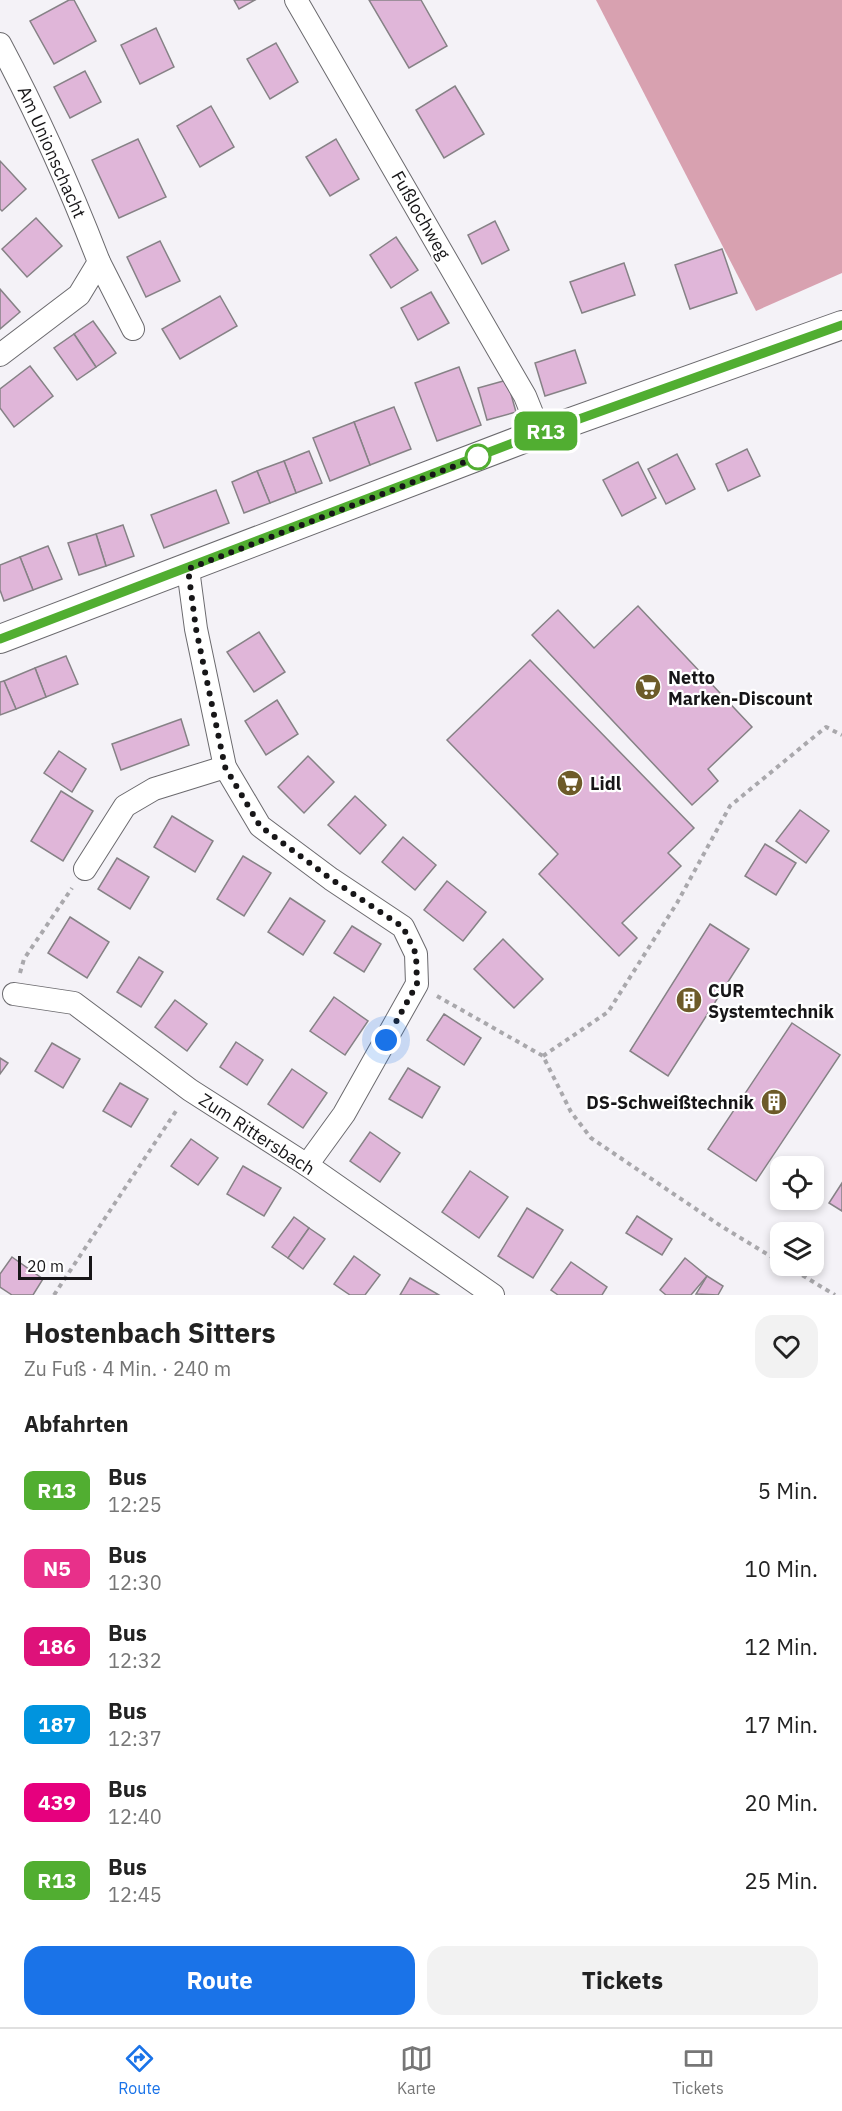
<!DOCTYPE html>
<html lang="de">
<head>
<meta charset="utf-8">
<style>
  body { margin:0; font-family:"IBM Plex Sans",sans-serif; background:#f2f2f2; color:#222; height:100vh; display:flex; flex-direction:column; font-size:22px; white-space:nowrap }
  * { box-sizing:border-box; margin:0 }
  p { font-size:20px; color:#767676 }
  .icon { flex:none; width:33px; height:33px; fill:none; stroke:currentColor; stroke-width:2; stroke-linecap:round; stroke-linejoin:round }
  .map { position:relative; height:1295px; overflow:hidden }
  .sheet { display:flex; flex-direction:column; background:#fff; flex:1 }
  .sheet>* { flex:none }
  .badge { padding:0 12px; border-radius:9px; font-size:21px; line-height:39px }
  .controls { position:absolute; left:770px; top:1156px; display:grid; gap:12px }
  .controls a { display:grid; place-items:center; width:54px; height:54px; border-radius:12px; background:#fff; box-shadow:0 3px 9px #0003; font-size:30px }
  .scale { position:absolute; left:18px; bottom:15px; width:74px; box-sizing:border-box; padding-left:6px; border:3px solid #171618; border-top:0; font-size:16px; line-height:21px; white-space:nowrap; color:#171618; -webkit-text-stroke:4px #fff; paint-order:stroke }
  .you { position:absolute; width:30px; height:30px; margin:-15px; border:4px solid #fff; border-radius:50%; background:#1a73e8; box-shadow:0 0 0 9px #1a73e833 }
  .map>.badge { position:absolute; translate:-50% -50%; box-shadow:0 0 0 3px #fff }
  h2 { padding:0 24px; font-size:22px; line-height:54px }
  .round { display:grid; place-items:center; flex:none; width:63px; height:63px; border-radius:18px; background:#f2f2f2 }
  .overview { display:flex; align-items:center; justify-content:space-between; height:102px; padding:0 24px }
  h1 { font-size:28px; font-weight:700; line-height:45px }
  .primary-button { display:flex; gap:12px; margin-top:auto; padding:12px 24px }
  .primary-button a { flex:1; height:69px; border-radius:18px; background:#1a73e8; color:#fff; font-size:24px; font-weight:700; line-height:69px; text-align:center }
  .primary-button a+a { background:#f2f2f2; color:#222 }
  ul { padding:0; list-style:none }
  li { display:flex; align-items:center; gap:18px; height:78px; padding:0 24px }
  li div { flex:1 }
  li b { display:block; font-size:22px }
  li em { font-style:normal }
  li .badge { min-width:66px; font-weight:700; text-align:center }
  .tabs { display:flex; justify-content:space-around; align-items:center; height:84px; border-top:2px solid #e0e0e0; background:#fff; font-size:16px; color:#767676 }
  .tabs a { display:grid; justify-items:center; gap:3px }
  .tabs .on { color:#1a73e8 }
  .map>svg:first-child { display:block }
</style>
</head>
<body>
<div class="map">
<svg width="842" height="1295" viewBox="0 0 842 1295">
  <rect width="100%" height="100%" fill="#f4f2f7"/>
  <!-- forest -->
  <polygon fill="#d8a1b0" points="596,0 842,0 842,273 756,311"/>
  <!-- building -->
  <g fill="#e0b6d9" stroke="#868286" stroke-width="1.5">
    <polygon points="69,0 74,0 96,41 54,64 30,21"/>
    <polygon points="234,0 255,0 239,9"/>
    <polygon points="369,0 421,0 447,46 409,68"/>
    <polygon points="156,28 174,67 140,84 121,45"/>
    <polygon points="276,43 298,82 270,99 247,59"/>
    <polygon points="85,71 101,102 70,118 54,87"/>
    <polygon points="455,86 484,134 444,158 416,110"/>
    <polygon points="211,106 234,147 200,167 177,126"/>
    <polygon points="138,139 166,197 119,218 92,160"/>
    <polygon points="336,139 359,179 330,196 306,157"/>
    <polygon points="0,161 26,189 2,211 0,209"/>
    <polygon points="36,218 62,246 27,277 2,249"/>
    <polygon points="495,221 509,250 482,264 468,235"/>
    <polygon points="396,237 418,270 391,288 370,255"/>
    <polygon points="160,241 180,281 146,297 127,257"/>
    <polygon points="722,249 737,293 690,309 675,265"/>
    <polygon points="624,263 635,295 582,313 570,282"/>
    <polygon points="0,289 20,312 0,329"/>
    <polygon points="431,292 449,323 418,340 401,308"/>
    <polygon points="220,296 237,326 180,359 162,329"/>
    <polygon points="93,321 116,353 96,367 74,334"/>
    <polygon points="74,334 96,367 77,380 54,348"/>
    <polygon points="575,350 586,383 545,396 535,363"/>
    <polygon points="30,366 53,396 14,427 0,408 0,389"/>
    <polygon points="459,367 481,425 437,441 415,383"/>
    <polygon points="507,380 516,412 487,420 478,388"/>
    <polygon points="394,407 411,449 370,465 354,422"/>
    <polygon points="354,422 370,465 330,481 313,438"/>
    <polygon points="747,449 760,476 728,491 716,464"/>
    <polygon points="309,451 322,483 296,493 284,461"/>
    <polygon points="677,454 695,489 666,504 648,469"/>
    <polygon points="284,461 296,493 270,503 257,471"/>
    <polygon points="638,462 656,498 622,516 603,480"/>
    <polygon points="257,471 270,503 244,513 232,482"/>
    <polygon points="216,490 229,523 164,548 151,515"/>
    <polygon points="123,525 134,556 106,566 96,534"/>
    <polygon points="96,534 106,566 79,575 68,543"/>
    <polygon points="48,546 62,579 33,590 20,557"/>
    <polygon points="20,557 33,590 4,601 0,590 0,565"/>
    <polygon points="638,606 752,727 708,769 718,781 692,805 532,635 558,610 594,648"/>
    <polygon points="259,632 285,672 254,692 227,652"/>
    <polygon points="66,656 78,684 46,697 35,668"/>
    <polygon points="530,660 694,828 668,853 681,866 622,923 637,938 619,956 539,874 558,854 447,740"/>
    <polygon points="35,668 46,697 16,709 4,681"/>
    <polygon points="4,681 16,709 0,715 0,682"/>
    <polygon points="277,700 298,734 266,755 245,721"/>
    <polygon points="181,719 189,745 121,770 112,744"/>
    <polygon points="59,751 86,769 72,792 44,773"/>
    <polygon points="308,756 334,782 304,813 278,787"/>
    <polygon points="61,791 93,811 63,861 31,841"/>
    <polygon points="355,796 386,825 360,854 328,825"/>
    <polygon points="800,810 829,831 806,863 776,841"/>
    <polygon points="172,816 213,841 195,872 154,847"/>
    <polygon points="403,837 436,865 415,890 382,862"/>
    <polygon points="765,844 796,863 776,895 745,876"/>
    <polygon points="243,856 271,873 244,916 217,899"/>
    <polygon points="117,858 149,877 130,909 98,889"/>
    <polygon points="447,881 486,912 463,941 424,910"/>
    <polygon points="290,898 325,921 303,955 268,932"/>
    <polygon points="70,917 109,942 87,978 48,953"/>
    <polygon points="710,924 749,949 668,1076 630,1051"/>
    <polygon points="352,926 381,944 364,972 334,953"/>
    <polygon points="503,939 543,979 514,1008 474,969"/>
    <polygon points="139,957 163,972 141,1007 117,992"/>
    <polygon points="334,997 368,1021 345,1055 310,1031"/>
    <polygon points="175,1000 207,1024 187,1051 155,1027"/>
    <polygon points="444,1014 481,1038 464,1065 427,1040"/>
    <polygon points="792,1023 840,1055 756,1181 708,1149"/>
    <polygon points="236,1042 263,1060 247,1085 220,1067"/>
    <polygon points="52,1043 80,1059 63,1088 35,1071"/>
    <polygon points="0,1058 8,1063 0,1074"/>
    <polygon points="408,1068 440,1087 422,1118 389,1099"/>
    <polygon points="292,1069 327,1093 303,1128 268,1104"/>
    <polygon points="120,1083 148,1099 131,1127 103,1111"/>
    <polygon points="370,1132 400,1153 380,1182 350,1161"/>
    <polygon points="191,1139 218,1158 198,1185 171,1166"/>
    <polygon points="243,1166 281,1188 264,1216 227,1194"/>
    <polygon points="470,1171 508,1197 479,1238 442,1212"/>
    <polygon points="842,1183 842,1211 829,1203"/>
    <polygon points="527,1208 563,1230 533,1278 498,1256"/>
    <polygon points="637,1216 672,1239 662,1255 626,1233"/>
    <polygon points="294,1217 309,1228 288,1258 272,1247"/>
    <polygon points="309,1228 325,1239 303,1269 288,1258"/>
    <polygon points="354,1256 380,1275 365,1295 350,1295 334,1284"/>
    <polygon points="12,1257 43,1279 33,1295 12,1295 0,1287 0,1274"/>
    <polygon points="685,1258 707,1276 691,1295 666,1295 660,1290"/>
    <polygon points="571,1262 607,1287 602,1295 558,1295 551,1290"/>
    <polygon points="707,1276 723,1286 718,1295 696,1294"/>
    <polygon points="410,1278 439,1295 400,1295"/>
  </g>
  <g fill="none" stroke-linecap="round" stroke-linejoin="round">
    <defs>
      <g id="minor">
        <polyline points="296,0 507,365 525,396 540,433"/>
        <path d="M0 44C38 115 70 187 99 262L79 295 0 355"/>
        <polyline points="99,262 133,329"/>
        <polyline points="188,569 196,629 225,767 260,826 331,879 403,927 416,954 417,984 344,1114 307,1165"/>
        <polyline points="85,869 125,806 154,789 225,767"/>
        <polyline points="14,994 74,1003 190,1090 307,1165 493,1295"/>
      </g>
      <polyline id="tertiary" points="0,639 526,438 842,325"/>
    </defs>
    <!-- minor casing -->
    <use href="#minor" stroke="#6b6a6e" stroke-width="24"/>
    <!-- tertiary casing -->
    <use href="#tertiary" stroke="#6b6a6e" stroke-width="30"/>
    <!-- path -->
    <g stroke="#a9a8ac" stroke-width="4" stroke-dasharray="4.5 4.5" stroke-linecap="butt">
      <polyline points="20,973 24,959 72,888"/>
      <polyline points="437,996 543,1056 571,1112 591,1138 721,1226 780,1262"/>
      <polyline points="543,1056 608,1012 677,903 730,806 826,727 842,735"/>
      <polyline points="787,1266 835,1295"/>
      <polyline points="54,1295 178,1108"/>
    </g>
    <!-- minor -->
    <use href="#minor" stroke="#fff" stroke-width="22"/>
    <!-- tertiary -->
    <use href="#tertiary" stroke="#fff" stroke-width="28"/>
  </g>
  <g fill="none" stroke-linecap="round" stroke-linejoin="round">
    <defs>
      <polyline id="line" points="0,639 526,438 842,325"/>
    </defs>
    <!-- line casing -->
    <use href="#line" stroke="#fff" stroke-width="14"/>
    <!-- line -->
    <use href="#line" stroke="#51ae31" stroke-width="9"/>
    <!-- walk -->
    <polyline stroke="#171618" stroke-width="6" stroke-dasharray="0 10.8" points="386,1040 417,984 416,954 403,927 331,879 260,826 225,767 196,629 188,569 478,457"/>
  </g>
  <!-- icons -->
  <defs>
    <symbol id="supermarket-disc" viewBox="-11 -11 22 22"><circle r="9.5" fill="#6d5b29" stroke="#fff"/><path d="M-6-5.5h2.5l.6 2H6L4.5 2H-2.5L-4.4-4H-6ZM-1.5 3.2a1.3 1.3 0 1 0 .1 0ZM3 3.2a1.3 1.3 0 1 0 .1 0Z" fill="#fff"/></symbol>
    <symbol id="building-disc" viewBox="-11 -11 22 22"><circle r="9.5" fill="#6d5b29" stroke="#fff"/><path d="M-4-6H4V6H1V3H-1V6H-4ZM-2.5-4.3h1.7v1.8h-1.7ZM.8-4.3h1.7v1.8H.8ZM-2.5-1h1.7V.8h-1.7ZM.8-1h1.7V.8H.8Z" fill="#fff"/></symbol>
  </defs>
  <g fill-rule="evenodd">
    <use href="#supermarket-disc" x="633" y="672" width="30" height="30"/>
    <use href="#supermarket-disc" x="555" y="768" width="30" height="30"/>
    <use href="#building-disc" x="674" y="985" width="30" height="30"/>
    <use href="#building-disc" x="759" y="1087" width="30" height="30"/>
  </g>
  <!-- markers -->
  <circle fill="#fff" stroke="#51ae31" stroke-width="3" cx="478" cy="457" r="12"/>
  <g text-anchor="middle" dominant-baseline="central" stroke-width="4.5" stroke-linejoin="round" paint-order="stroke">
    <!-- street labels -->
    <g font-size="18" fill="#171618" stroke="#fff">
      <text transform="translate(52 152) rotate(66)">Am Unionschacht</text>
      <text transform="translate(421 215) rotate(60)">Fußlochweg</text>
      <text transform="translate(257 1134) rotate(33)">Zum Rittersbach</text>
    </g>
    <!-- poi labels -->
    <g font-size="18" font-weight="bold" fill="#171618" stroke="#fff" text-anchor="start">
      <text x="668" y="677">Netto<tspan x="668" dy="21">Marken-Discount</tspan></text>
      <text x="590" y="783">Lidl</text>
      <text x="708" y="990">CUR<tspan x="708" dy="21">Systemtechnik</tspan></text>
      <text x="754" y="1102" text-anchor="end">DS-Schweißtechnik</text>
    </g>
  </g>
</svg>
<div class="controls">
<a><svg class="icon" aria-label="locate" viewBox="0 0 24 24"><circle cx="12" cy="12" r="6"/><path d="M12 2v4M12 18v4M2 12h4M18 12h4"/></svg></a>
<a><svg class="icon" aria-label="layers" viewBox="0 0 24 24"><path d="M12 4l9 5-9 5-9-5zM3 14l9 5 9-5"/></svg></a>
</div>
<div class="scale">20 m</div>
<div class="you" style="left:386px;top:1040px"></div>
<b class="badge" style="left:546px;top:431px;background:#51ae31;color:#fff">R13</b>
</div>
<section class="sheet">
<div class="overview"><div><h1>Hostenbach Sitters</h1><p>Zu Fuß · 4 Min. · 240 m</p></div><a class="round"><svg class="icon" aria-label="heart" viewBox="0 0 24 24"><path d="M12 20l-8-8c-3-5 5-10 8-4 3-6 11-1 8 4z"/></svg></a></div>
<h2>Abfahrten</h2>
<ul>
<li><span class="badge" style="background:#51ae31;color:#fff">R13</span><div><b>Bus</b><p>12:25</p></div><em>5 Min.</em></li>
<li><span class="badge" style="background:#e8308a;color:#fff">N5</span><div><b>Bus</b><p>12:30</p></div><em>10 Min.</em></li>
<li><span class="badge" style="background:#de127a;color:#fff">186</span><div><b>Bus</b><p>12:32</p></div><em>12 Min.</em></li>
<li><span class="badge" style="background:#0094de;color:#fff">187</span><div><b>Bus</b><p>12:37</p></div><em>17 Min.</em></li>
<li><span class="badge" style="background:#e6007e;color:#fff">439</span><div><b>Bus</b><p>12:40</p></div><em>20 Min.</em></li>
<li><span class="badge" style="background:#51ae31;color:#fff">R13</span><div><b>Bus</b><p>12:45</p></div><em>25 Min.</em></li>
</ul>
<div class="primary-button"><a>Route</a><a>Tickets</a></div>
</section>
<nav class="tabs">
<a class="on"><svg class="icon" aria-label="directions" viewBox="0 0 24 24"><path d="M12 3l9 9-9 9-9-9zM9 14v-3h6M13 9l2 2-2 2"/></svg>Route</a>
<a><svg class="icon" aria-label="map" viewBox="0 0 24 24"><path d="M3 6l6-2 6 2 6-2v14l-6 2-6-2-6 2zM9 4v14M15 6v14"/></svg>Karte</a>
<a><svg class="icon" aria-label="tickets" viewBox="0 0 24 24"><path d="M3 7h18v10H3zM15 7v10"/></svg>Tickets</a>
</nav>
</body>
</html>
